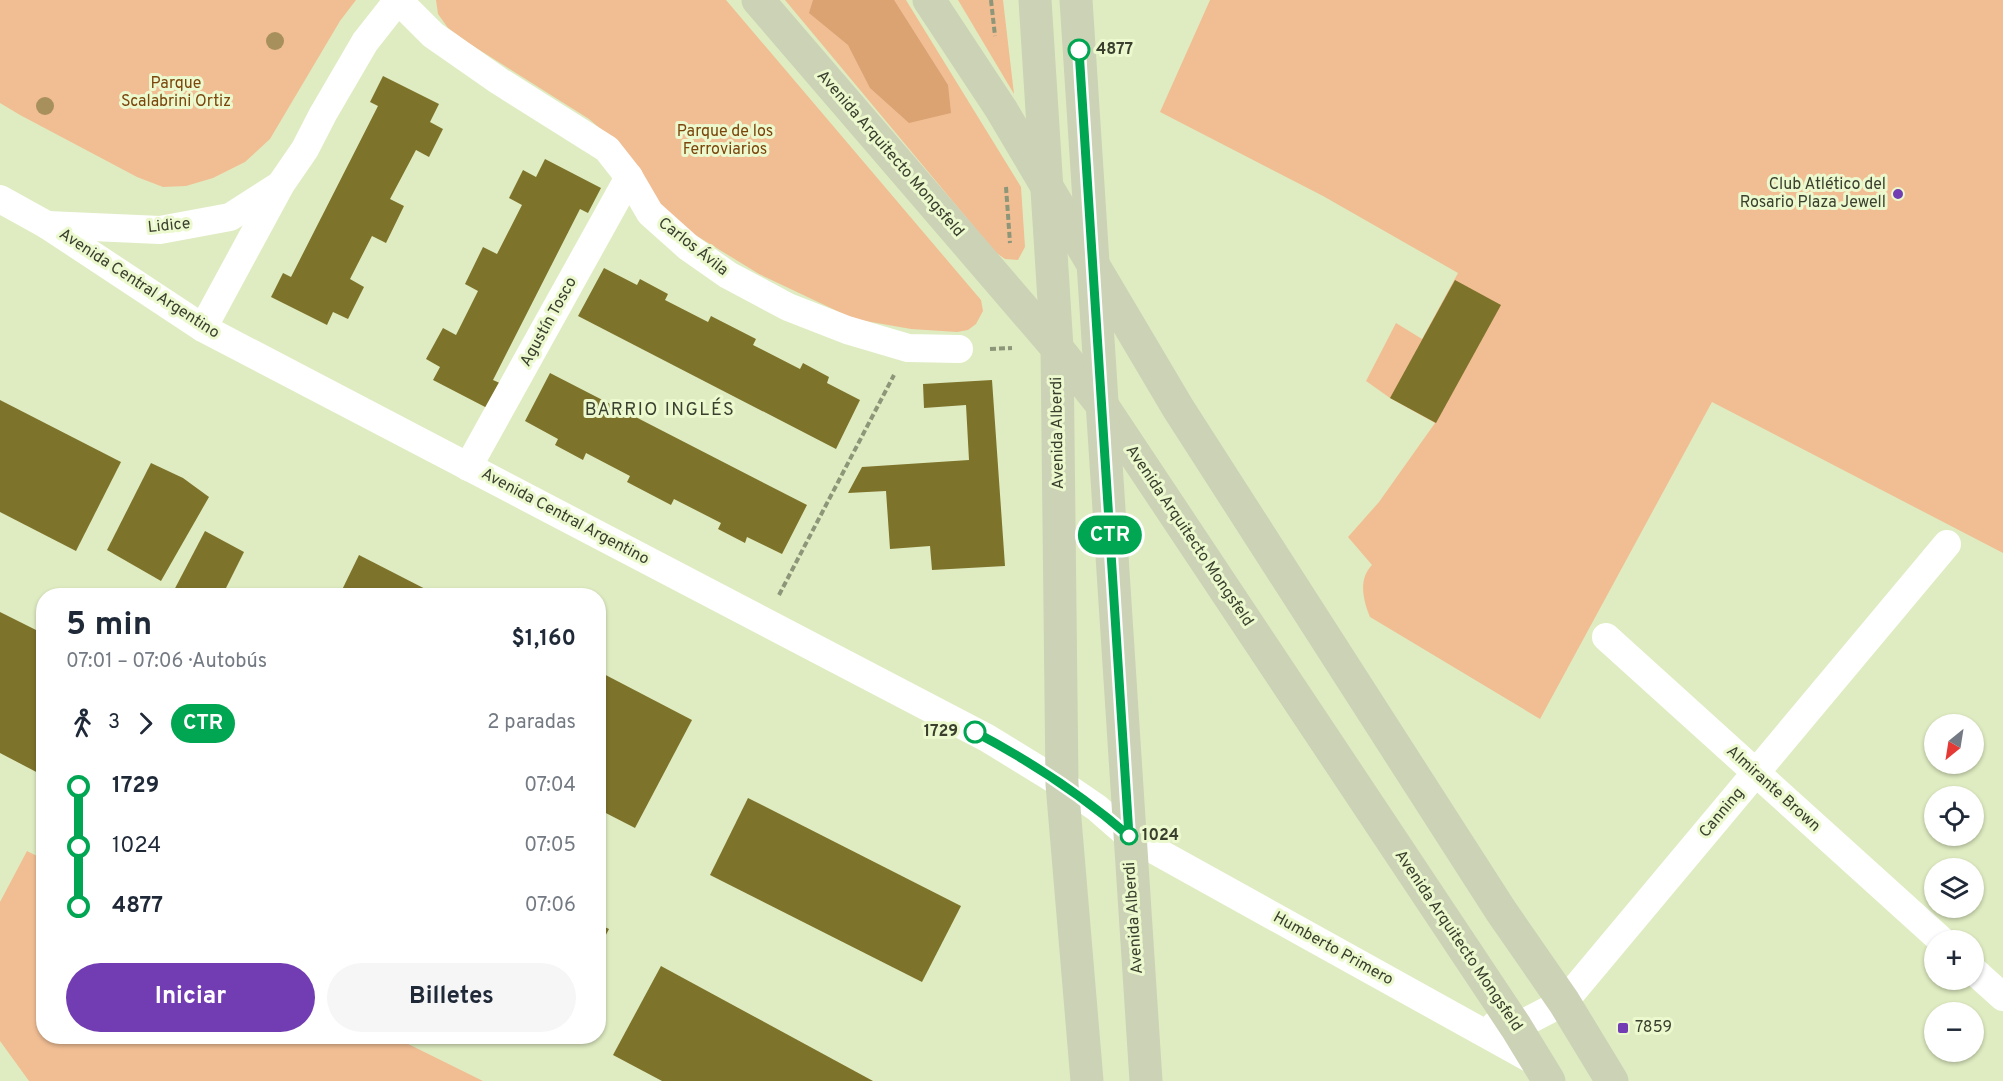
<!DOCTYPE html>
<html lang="es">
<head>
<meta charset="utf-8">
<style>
  body { margin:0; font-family:Overpass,sans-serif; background:#f6f6f7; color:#1f2937; height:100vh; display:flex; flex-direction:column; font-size:22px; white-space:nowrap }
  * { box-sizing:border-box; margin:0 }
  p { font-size:20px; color:#747a83 }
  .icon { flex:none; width:33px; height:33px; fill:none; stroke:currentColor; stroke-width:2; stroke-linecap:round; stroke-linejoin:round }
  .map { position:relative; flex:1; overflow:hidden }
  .panel { position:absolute; left:36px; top:588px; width:570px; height:456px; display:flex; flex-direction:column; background:#fff; border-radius:24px; box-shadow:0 2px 4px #0004 }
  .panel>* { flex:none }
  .badge { padding:0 12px; border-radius:20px; font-size:21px; line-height:39px }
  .needle { width:39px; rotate:210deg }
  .fabs { position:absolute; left:1924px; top:714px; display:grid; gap:12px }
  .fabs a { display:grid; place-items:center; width:60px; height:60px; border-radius:50%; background:#fff; box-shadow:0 2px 4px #0004; font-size:30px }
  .map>.badge { position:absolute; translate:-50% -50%; box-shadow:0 0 0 3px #fff }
  .legs { display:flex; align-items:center; gap:9px; height:66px; padding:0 30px; font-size:20px }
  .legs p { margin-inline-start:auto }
  .overview { display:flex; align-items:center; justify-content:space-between; height:102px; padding:0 30px }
  h1 { font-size:33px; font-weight:700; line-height:45px }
  .primary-button { display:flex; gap:12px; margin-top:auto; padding:12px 30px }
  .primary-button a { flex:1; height:69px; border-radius:36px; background:#723cb3; color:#fff; font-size:24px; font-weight:700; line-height:69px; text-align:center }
  .primary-button a+a { background:#f6f6f7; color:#1f2937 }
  ul { padding:0 30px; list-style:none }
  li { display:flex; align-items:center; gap:21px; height:60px; font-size:22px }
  li i { display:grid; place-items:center; width:9px; height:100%; margin:0 8px; background:currentColor }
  li i::after { content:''; width:15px; height:15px; margin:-8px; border:4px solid; border-radius:50%; background:#fff }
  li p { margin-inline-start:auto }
  li:first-child i { background:linear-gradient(#0000 50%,currentColor 0) }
  li:last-child i { background:linear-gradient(currentColor 50%,#0000 0) }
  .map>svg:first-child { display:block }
</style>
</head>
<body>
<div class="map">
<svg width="2003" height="1081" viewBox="0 0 2003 1081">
  <rect width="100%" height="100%" fill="#dfecc1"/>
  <!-- green -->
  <g fill="#f1be94">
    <polygon points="0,0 356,0 340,21 270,139 245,162 213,178 186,186 163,187 137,177 20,115 0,103"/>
    <polygon points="436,0 726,0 981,300 983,311 976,324 968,330 957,332 911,329 854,319 759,274 679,225 661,210 617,143 589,119 470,44 448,28 438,14"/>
    <polygon points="785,0 906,0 1021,187 1025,247 1018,260 1005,259 995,252"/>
    <polygon points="958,0 1003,0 1014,94"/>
    <path d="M1210 0H2003V553L1712 402 1540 719 1370 617C1363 600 1358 579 1372 565L1348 537 1379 502 1435 423 1390 398 1366 381 1396 323 1422 339 1458 273 1323 196 1160 112Z"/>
    <polygon points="27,851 43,859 44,1036 394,1037 483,1081 29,1081 0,1041 0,902"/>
  </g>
  <!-- forest -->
  <polygon fill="#dba272" points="813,0 894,0 948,85 951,113 909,123 870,88 848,45 809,13"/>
  <!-- building -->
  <g fill="#7e732b">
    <polygon points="383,76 439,104 430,122 443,129 429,157 416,150 390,199 404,206 386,243 372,236 350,279 364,287 348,319 333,312 327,325 271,297 283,273 291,277 378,106 370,102"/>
    <polygon points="545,159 601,188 588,213 580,209 493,380 502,384 489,409 433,380 440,367 426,359 443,328 456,335 478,291 465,284 483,247 497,254 522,205 509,198 523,170 536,177"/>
    <polygon points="604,268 637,285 640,279 668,294 665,300 708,322 711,316 756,339 753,345 800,369 803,363 829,377 827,383 860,400 836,449 578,316"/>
    <polygon points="1455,280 1501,305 1436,423 1390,398"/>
    <polygon points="550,373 807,505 782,554 747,537 745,543 718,529 721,523 674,499 671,505 627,482 630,476 586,453 583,460 555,445 558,439 525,421"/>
    <polygon points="992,380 1005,566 932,570 930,546 890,549 886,491 848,493 862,467 969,460 966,405 924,408 923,384"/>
    <polygon points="0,400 121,462 76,551 0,512"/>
    <polygon points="151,463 183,478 209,497 161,581 107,550"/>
    <polygon points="205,531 244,552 222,596 174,596 172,594"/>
    <polygon points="359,555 439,596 339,596"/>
    <polygon points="0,612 44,634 44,776 0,753"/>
    <polygon points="598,671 692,720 635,828 598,809"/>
    <polygon points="748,798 961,906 922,982 710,875"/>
    <polygon points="598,924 609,929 598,950"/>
    <polygon points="661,966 873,1081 662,1081 613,1055"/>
  </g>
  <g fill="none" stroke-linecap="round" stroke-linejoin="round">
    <!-- path -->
    <g stroke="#8d9678" stroke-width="4" stroke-dasharray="6 3" stroke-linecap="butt">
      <polyline points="991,0 995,36"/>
      <polyline points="1006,187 1010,243"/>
      <polyline points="990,349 1012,348"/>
      <polyline points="779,595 894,375"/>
    </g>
    <!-- street -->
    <g stroke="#fff" stroke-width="28">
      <polyline points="398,0 433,35 499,81 607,149 629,177 650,213 688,247 728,275 788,307 847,330 908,348 959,349"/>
      <polyline points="0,199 47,225 203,328 987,738 1062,784 1097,808 1129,836 1538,1063"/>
      <polyline points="47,225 160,230 230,217 280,185"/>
      <polyline points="203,328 281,184 305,149 323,114 365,42 398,0"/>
      <polyline points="468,467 629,177"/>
      <polyline points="1606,637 1941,940"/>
      <polyline points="1974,971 2003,997"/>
      <polyline points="1495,1025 1516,1027 1564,1002 1947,544"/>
    </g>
    <!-- secondary -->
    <g stroke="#ccd2b6" stroke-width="33">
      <polyline points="758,0 1057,348 1102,405 1516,1027 1549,1081"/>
      <polyline points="929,0 1001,109 1178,408 1501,911 1564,1002 1612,1081"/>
      <polyline points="1035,0 1057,348 1062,784 1087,1081"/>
      <polyline points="1076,0 1146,1081"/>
    </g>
  </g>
  <!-- trees -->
  <g fill="#a8905d">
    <circle cx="275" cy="41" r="9"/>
    <circle cx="45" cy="106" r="9"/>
  </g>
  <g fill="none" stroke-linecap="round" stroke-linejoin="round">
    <defs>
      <path id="line-1" d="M975 732C1030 761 1082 795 1129 836L1079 50"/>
    </defs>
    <!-- line-1 casing -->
    <use href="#line-1" stroke="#fff" stroke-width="14"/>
    <!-- line-1 -->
    <use href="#line-1" stroke="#00a651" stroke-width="9"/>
  </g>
  <!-- markers -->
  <g fill="#fff" stroke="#00a651" stroke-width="3">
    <circle cx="1079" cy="50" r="10"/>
    <circle cx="975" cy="732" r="10"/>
    <circle cx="1129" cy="836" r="8"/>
  </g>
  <g fill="#723cb3" stroke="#ecf9ce" stroke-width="2">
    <circle cx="1898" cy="194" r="6"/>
    <rect x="1617" y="1022" width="12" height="12" rx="3"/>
  </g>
  <g text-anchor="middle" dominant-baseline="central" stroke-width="6" stroke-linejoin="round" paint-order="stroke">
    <!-- stop labels -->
    <g font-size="16" font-weight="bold" fill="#3a3f2e" stroke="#ecf9ce" text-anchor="start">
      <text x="1096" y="50">4877</text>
      <text x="958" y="732" text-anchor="end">1729</text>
      <text x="1142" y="836">1024</text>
    </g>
    <!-- park labels -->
    <g font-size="16" fill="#7b450c" stroke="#ecf9ce">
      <text x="176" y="84">Parque<tspan x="176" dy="18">Scalabrini Ortiz</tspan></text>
      <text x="725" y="132">Parque de los<tspan x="725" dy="18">Ferroviarios</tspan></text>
    </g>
    <!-- street labels -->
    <g font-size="16" fill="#3a3f2e" stroke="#ecf9ce">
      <text transform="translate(890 154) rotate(49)">Avenida Arquitecto Mongsfeld</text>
      <text transform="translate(169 226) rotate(-6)">Lidice</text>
      <text transform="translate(693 247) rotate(38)">Carlos Ávila</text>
      <text transform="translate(139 284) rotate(33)">Avenida Central Argentino</text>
      <text transform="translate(549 322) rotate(-61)">Agustín Tosco</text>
      <text transform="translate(1058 433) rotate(-91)">Avenida Alberdi</text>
      <text transform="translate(565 517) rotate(28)">Avenida Central Argentino</text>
      <text transform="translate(1189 536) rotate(56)">Avenida Arquitecto Mongsfeld</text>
      <text transform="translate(1773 789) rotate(42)">Almirante Brown</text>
      <text transform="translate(1722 813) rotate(-50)">Canning</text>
      <text transform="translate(1134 918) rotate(-94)">Avenida Alberdi</text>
      <text transform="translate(1458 941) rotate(56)">Avenida Arquitecto Mongsfeld</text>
      <text transform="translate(1333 949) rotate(29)">Humberto Primero</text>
    </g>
    <!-- poi labels -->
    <g font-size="16" fill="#3a3f2e" stroke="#ecf9ce" text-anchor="end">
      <text x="1886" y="185">Club Atlético del<tspan x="1886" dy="18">Rosario Plaza Jewell</tspan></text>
      <text x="1635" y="1028" text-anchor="start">7859</text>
    </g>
    <!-- neighbourhood labels -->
    <g font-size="18" letter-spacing="1.5" fill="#3a3f2e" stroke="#ecf9ce">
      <text x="660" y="410">BARRIO INGLÉS</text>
    </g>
  </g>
</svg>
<div class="fabs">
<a><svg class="needle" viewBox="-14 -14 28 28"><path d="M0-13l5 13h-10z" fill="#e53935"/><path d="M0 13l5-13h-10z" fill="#747a83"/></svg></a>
<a><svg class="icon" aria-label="locate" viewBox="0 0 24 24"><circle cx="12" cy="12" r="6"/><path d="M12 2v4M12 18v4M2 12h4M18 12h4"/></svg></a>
<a><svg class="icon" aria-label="layers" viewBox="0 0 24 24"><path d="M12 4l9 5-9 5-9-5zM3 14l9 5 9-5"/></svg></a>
<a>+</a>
<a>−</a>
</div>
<b class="badge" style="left:1110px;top:535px;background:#00a651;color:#fff">CTR</b>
<section class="panel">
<div class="overview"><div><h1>5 min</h1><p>07:01 – 07:06 · Autobús</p></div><b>$1,160</b></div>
<div class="legs"><svg class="icon" aria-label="walk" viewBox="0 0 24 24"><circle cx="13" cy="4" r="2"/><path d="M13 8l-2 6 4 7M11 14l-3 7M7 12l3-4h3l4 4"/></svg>3<svg class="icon" aria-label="forward" viewBox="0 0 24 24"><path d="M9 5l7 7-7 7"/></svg><b class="badge" style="background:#00a651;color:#fff">CTR</b><p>2 paradas</p></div>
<ul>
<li><i style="color:#00a651"></i><b>1729</b><p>07:04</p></li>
<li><i style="color:#00a651"></i><span>1024</span><p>07:05</p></li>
<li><i style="color:#00a651"></i><b>4877</b><p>07:06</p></li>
</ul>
<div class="primary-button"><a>Iniciar</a><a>Billetes</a></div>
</section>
</div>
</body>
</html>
